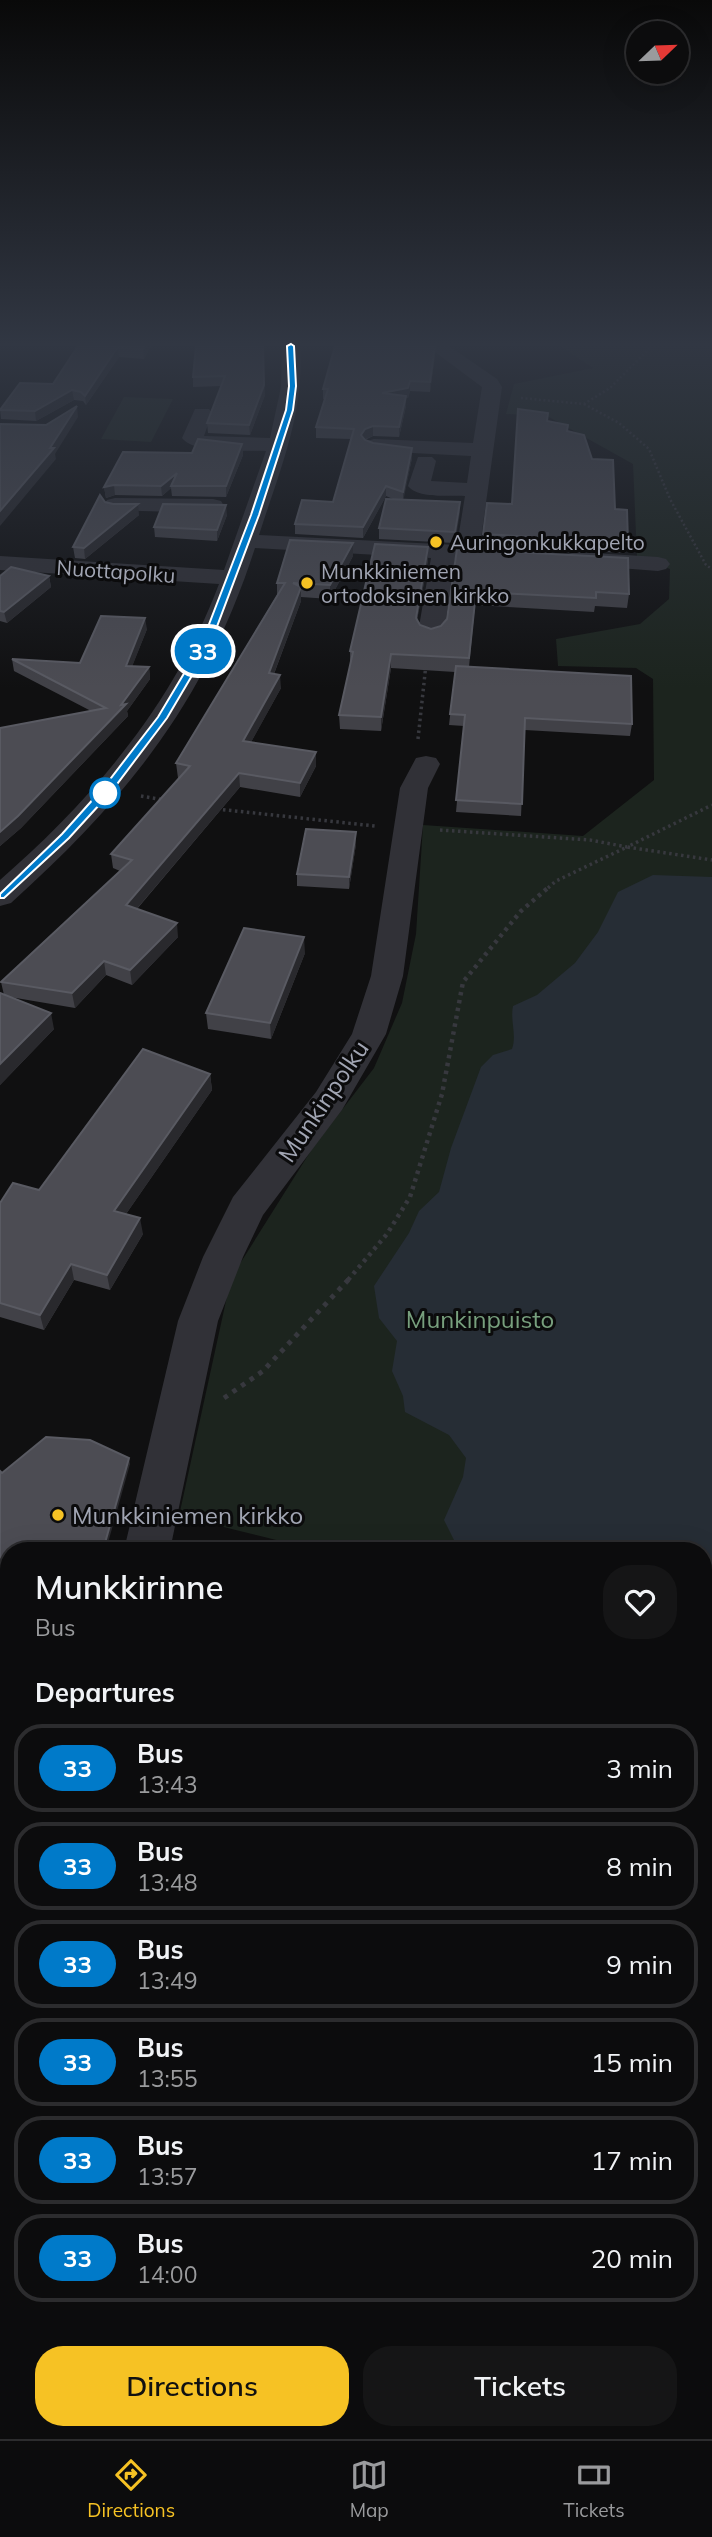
<!DOCTYPE html>
<html lang="en">
<head>
<meta charset="utf-8">
<style>
  body { margin:0; font-family:Mulish,sans-serif; background:#151516; color:#f1f3f6; height:100vh; display:flex; flex-direction:column; font-size:26px; white-space:nowrap }
  * { box-sizing:border-box; margin:0 }
  p { font-size:23px; color:#9a9b9d }
  .icon { flex:none; width:38px; height:38px; fill:none; stroke:currentColor; stroke-width:2; stroke-linecap:round; stroke-linejoin:round }
  .map { position:relative; flex:1; overflow:hidden }
  .panel { position:absolute; left:0px; top:1542px; width:712px; height:898px; display:flex; flex-direction:column; background:#0c0c0d; border-radius:28px 28px 0 0; box-shadow:0 7px 28px #0002,0 0 0 2px #2c2c2e }
  .panel>* { flex:none }
  .badge { padding:0 14px; border-radius:23px; font-size:24px; line-height:46px }
  .needle { width:46px; rotate:67deg }
  .fabs { position:absolute; left:626px; top:21px; display:grid; gap:14px }
  .fabs a { display:grid; place-items:center; width:63px; height:63px; border-radius:50%; background:#0c0c0d; box-shadow:0 7px 28px #0002,0 0 0 2px #2c2c2e; font-size:35px }
  .map>.badge { position:absolute; translate:-50% -50%; box-shadow:0 0 0 4px #fff }
  h2 { padding:0 35px; font-size:26px; line-height:63px }
  .round { display:grid; place-items:center; flex:none; width:74px; height:74px; border-radius:28px; background:#151516 }
  .overview { display:flex; align-items:center; justify-content:space-between; height:119px; padding:0 35px }
  h1 { font-size:33px; font-weight:600; line-height:52px }
  .primary-button { display:flex; gap:14px; margin-top:auto; padding:14px 35px }
  .primary-button a { flex:1; height:80px; border-radius:28px; background:#f6c224; color:#111; font-size:28px; font-weight:600; line-height:80px; text-align:center }
  .primary-button a+a { background:#151516; color:#f1f3f6 }
  ul { padding:0; list-style:none }
  li { display:flex; align-items:center; gap:21px; height:88px; margin:0 14px 10px; padding:0 21px; border:4px solid #2c2c2e; border-radius:28px }
  li div { flex:1 }
  li b { display:block; font-size:26px }
  li em { font-style:normal }
  li .badge { min-width:77px; font-weight:700; text-align:center }
  .tabs { display:flex; justify-content:space-around; align-items:center; height:98px; border-top:2px solid #2c2c2e; background:#0c0c0d; font-size:19px; color:#9a9b9d }
  .tabs a { display:grid; justify-items:center; gap:4px }
  .tabs .on { color:#f6c224 }
  .map>svg:first-child { display:block }
</style>
</head>
<body>
<div class="map">
<svg width="712" height="2439" viewBox="0 0 712 2439">
  <rect width="100%" height="100%" fill="#101011"/>
  <!-- green -->
  <g fill="#1c241e">
    <polygon points="560,346 712,346 712,1801 704,1800 704,1550 317,1550 179,1516 231,1278 312,1149 374,1068 402,1003 416,934 423,825 583,836 654,780 653,679 636,668 558,666 556,639 640,624 669,599 670,569 637,557 633,464 547,416 506,414 514,384 593,368"/>
    <polygon points="124,397 173,399 151,442 101,439"/>
    <polygon points="704,2290 712,2291 712,2374 704,2373"/>
  </g>
  <!-- water -->
  <path fill="#262d35" d="M653 875 712 877V1714L704 1711V1550H459L444 1520 463 1477 466 1458 449 1435 405 1412 403 1396 392 1371 397 1341 379 1318 374 1286 409 1233 419 1211 439 1192 451 1148 481 1067 493 1055 512 1049C517 1035 510 1021 513 1006L537 995 575 963 598 932 618 892Z"/>
  <g fill="none" stroke-linecap="round" stroke-linejoin="round">
    <!-- path-far3 -->
    <g stroke="#37383e" stroke-width="2.5" stroke-dasharray="2 2.5" stroke-linecap="butt">
      <polyline points="521,398 584,404 610,388 652,346"/>
      <polyline points="584,404 619,423 649,449 670,499 706,565 712,569"/>
    </g>
    <!-- path-far2 -->
    <g stroke="#37383e" stroke-width="3.5" stroke-dasharray="2.5 3.5" stroke-linecap="butt">
      <polyline points="418,739 426,664"/>
      <polyline points="141,796 164,800"/>
      <polyline points="217,809 375,826"/>
      <polyline points="440,830 590,840 627,847 712,805"/>
      <polyline points="548,888 556,881 627,847 712,860"/>
    </g>
    <!-- path-far1 -->
    <polyline stroke="#37383e" stroke-width="4.5" stroke-dasharray="3.5 4.5" stroke-linecap="butt" points="348,1280 387,1234 410,1197 442,1094 463,982 521,911 550,886"/>
    <!-- path -->
    <g stroke="#37383e" stroke-width="5" stroke-dasharray="4.5 6" stroke-linecap="butt">
      <polyline points="224,1398 263,1371 349,1279"/>
      <polyline points="0,1660 9,1634"/>
      <polyline points="0,1687 9,1688"/>
      <polyline points="704,1780 712,1782"/>
    </g>
    <!-- minor -->
    <g fill="#313137" fill-rule="evenodd">
      <path d="M282 346H300C305 413 279 472 259 535L457 545 465 496C449 495 418 499 408 486L418 457H432L436 461 431 481 467 483 471 456 374 451 367 449 364 445 367 441 374 439 473 443 482 387 427 346H449L497 379 502 387 480 546 517 550 521 555 517 560 509 562 455 559 444 632 440 637 431 640 422 637 418 632 431 558 255 548C205 702 129 796 11 903L0 906V880C95 797 174 703 219 584L0 570V556L224 570 266 451C245 450 194 454 182 438L195 409H209L212 413 204 436 270 438 281 387Z"/>
      <polygon points="115,498 213,499 221,501 224,506 221,511 213,513 107,510 104,505 107,500"/>
      <polygon points="576,552 658,557 666,559 670,564 666,569 658,571 568,564 564,559 568,554"/>
      <polygon points="426,756 436,758 440,764 428,788 403,976 386,1034 342,1110 263,1215 243,1257 218,1321 170,1550 124,1550 178,1321 203,1257 233,1197 316,1092 352,1034 371,976 400,788 416,758"/>
      <polygon points="0,1720 9,1723 9,1775 0,1772"/>
      <polygon points="9,2138 9,2229 0,2232 0,2142"/>
      <polygon points="704,2216 712,2217 712,2279 704,2278"/>
      <polygon points="0,2320 9,2321 9,2385 0,2384"/>
      <polygon points="497,2431 616,2431 619,2439 500,2439"/>
    </g>
    <!-- tram -->
    <g stroke="#484950" stroke-width="2.5">
      <polyline points="0,2334 9,2335"/>
      <polyline points="0,2376 9,2377"/>
      <polyline points="366,2431 421,2439"/>
      <polyline points="674,2431 712,2436"/>
    </g>
  </g>
  <!-- wall -->
  <g fill="#414147">
    <polygon points="78,346 151,346 144,359 119,357 86,405 83,401 74,400 36,421 1,419 0,409 53,384"/>
    <polygon points="196,346 265,395 250,435 208,433 207,423 221,386 193,387 193,377"/>
    <polygon points="435,355 430,392 410,391 408,398 406,398 406,406 399,437 373,436 365,440 412,458 403,499 460,502 455,543 379,539 379,528 393,499 386,496 363,538 295,534 295,524 333,502 351,439 316,438 316,427 325,399 323,399 323,389"/>
    <polygon points="547,421 568,431 592,459 615,509 628,542 626,553 482,545 483,534 512,504"/>
    <polygon points="242,444 243,455 226,497 172,496 171,488 162,496 115,495 106,498 104,487 192,453"/>
    <polygon points="105,502 139,515 85,559 75,558 73,547"/>
    <polygon points="227,515 217,541 155,537 154,527"/>
    <polygon points="428,547 428,560 417,620 420,625 431,629 441,626 447,619 457,549 629,594 627,608 595,606 594,612 475,605 469,667 632,724 630,736 525,730 521,816 456,812 464,726 449,725 455,672 391,668 381,731 340,729 339,715 350,665 350,651"/>
    <polygon points="353,556 330,599 301,597 301,601 274,674 281,688 251,742 316,766 300,797 240,787 137,909 178,937 132,985 106,975 75,1008 10,997 54,1029 0,1085 0,993 4,995 1,982 120,871 113,868 111,854 179,778 178,778 176,763 277,595 277,583"/>
    <polygon points="0,576 49,576 51,587 7,623 0,621"/>
    <polygon points="147,629 132,666 149,667 150,679 127,711 128,716 21,828 0,846 0,728 91,711 14,671 12,659 80,663"/>
    <polygon points="356,844 349,889 297,886 297,874"/>
    <polygon points="305,953 271,1039 208,1029 206,1013"/>
    <polygon points="210,1074 212,1090 126,1214 143,1234 110,1290 74,1280 44,1330 0,1317 0,1203 39,1190"/>
    <polygon points="130,1464 9,1550 9,1588 0,1584 0,1471 2,1473"/>
    <polygon points="9,1591 9,1609 4,1608 2,1603"/>
    <polygon points="704,1967 712,1968 712,2159 704,2158"/>
  </g>
  <!-- shaded-wall -->
  <g fill="#29292d">
    <polygon points="144,346 151,346 144,359 143,349"/>
    <polygon points="263,346 265,395 250,435 249,425"/>
    <polygon points="435,346 435,355 430,392 430,382"/>
    <polygon points="117,348 119,357 86,405 85,396"/>
    <polygon points="410,381 410,391 408,398 406,398 406,406 399,437 399,427 382,393"/>
    <polygon points="72,390 74,400 36,421 35,411"/>
    <polygon points="77,406 78,417 55,454 56,459 0,526 0,511 50,448"/>
    <polygon points="373,426 373,436 365,439 361,435 365,429"/>
    <polygon points="242,444 243,455 226,497 226,486"/>
    <polygon points="412,448 412,458 403,502 403,492"/>
    <polygon points="177,473 171,486 171,488 162,496 161,486"/>
    <polygon points="114,485 115,495 106,498 104,487"/>
    <polygon points="386,486 386,496 363,538 363,527"/>
    <polygon points="460,502 460,513 455,543 455,532"/>
    <polygon points="138,504 139,515 85,559 84,548"/>
    <polygon points="226,505 227,515 217,541 217,530"/>
    <polygon points="353,543 353,556 330,599 330,585"/>
    <polygon points="428,547 428,560 415,632 416,618"/>
    <polygon points="49,576 51,587 7,623 4,612"/>
    <polygon points="301,587 301,601 269,687 269,673"/>
    <polygon points="145,618 147,629 128,677 126,666"/>
    <polygon points="391,654 391,668 381,731 381,717"/>
    <polygon points="149,667 150,679 127,711 128,716 21,828 0,846 0,832 121,705"/>
    <polygon points="280,675 281,688 244,755 243,741"/>
    <polygon points="316,752 316,766 300,797 300,783"/>
    <polygon points="239,773 240,787 128,919 126,905"/>
    <polygon points="356,832 356,844 349,889 349,877"/>
    <polygon points="177,923 178,937 132,985 130,970"/>
    <polygon points="304,937 305,953 271,1039 270,1023"/>
    <polygon points="104,961 106,975 75,1008 72,993"/>
    <polygon points="51,1013 54,1029 0,1085 0,1064"/>
    <polygon points="210,1074 212,1090 117,1227 114,1211"/>
    <polygon points="140,1218 143,1234 110,1290 107,1275"/>
    <polygon points="71,1264 74,1280 44,1330 40,1315"/>
    <polygon points="129,1458 130,1464 106,1550 103,1550"/>
  </g>
  <!-- building -->
  <g fill="#4c4c53" stroke="#595a62" stroke-width="2">
    <polygon points="78,346 144,346 143,349 117,348 85,396 81,392 72,390 35,411 0,410 20,383 53,384"/>
    <polygon points="196,346 263,346 264,385 249,425 207,423 225,376 193,377"/>
    <polygon points="335,346 435,346 430,382 410,381 408,388 382,393 406,396 399,427 373,426 365,429 361,435 365,440 373,443 412,448 403,492 386,486 363,527 295,524 302,500 333,502 354,429 316,427 328,389 323,389"/>
    <polygon points="77,406 50,448 54,448 0,511 0,424 46,425"/>
    <polygon points="518,409 548,413 547,421 568,425 567,431 584,435 592,459 613,460 615,509 627,510 628,542 483,534 487,503 512,504"/>
    <polygon points="198,439 242,444 226,486 171,486 177,473 161,486 114,485 104,487 123,452 192,453"/>
    <polygon points="100,495 105,502 113,504 138,504 84,548 73,547"/>
    <polygon points="386,499 460,502 455,532 379,528"/>
    <polygon points="163,504 226,505 217,530 154,527"/>
    <polygon points="290,540 353,543 330,585 293,583 301,587 269,673 280,675 243,741 316,752 300,783 239,773 126,905 177,923 130,970 104,961 72,993 1,982 132,860 111,854 190,766 176,763 285,583 277,583"/>
    <polygon points="375,544 428,547 416,618 420,625 431,629 441,626 447,619 457,549 628,558 629,594 596,592 596,598 476,592 469,658 391,654 381,717 339,715 353,652 350,651"/>
    <polygon points="11,567 49,576 4,612 0,611 0,576"/>
    <polygon points="101,616 145,618 126,666 149,667 121,705 126,704 18,816 0,832 0,728 106,708 12,659 80,663"/>
    <polygon points="456,666 631,676 632,724 525,718 522,804 456,800 465,715 450,714"/>
    <polygon points="306,829 356,832 349,877 297,874"/>
    <polygon points="244,928 304,937 270,1023 206,1013"/>
    <polygon points="0,993 51,1013 0,1064"/>
    <polygon points="143,1049 210,1074 114,1211 140,1218 107,1275 71,1264 40,1315 0,1303 0,1203 13,1183 39,1190"/>
    <polygon points="46,1437 90,1440 129,1458 103,1550 9,1550 9,1583 0,1580 0,1471 2,1473"/>
    <polygon points="9,1591 9,1604 2,1603"/>
    <polygon points="704,1967 712,1968 712,2152 704,2151"/>
  </g>
  <!-- sky -->
  <linearGradient id="sky" x2="0" y2="1"><stop stop-color="#090909"/><stop offset="0.5" stop-color="#313743"/><stop offset="1" stop-color="#313743" stop-opacity="0"/></linearGradient>
  <rect width="712" height="688" fill="url(#sky)"/>
  <!-- line -->
  <polygon fill="#007ac9" stroke="#fff" stroke-width="2" points="291,344 294,346 296,386 293,410 259,515 210,645 167,718 111,792 69,838 4,898 0,898 0,894 62,834 104,787 158,717 201,645 251,515 286,410 289,386 287,346"/>
  <!-- markers -->
  <g fill="#f6c224" stroke="#0b0b0c" stroke-width="2.5">
    <circle cx="436" cy="542" r="7"/>
    <circle cx="307" cy="583" r="7"/>
    <circle cx="58" cy="1515" r="7"/>
  </g>
  <circle fill="#fff" stroke="#007ac9" stroke-width="3.5" cx="105" cy="793" r="14"/>
  <g text-anchor="middle" dominant-baseline="central" stroke-width="6" stroke-linejoin="round" paint-order="stroke">
    <!-- far-poi labels -->
    <g font-size="21" fill="#a1a5b3" stroke="#0b0b0c" text-anchor="start">
      <text x="450" y="542">Auringonkukkapelto</text>
      <text x="321" y="571">Munkkiniemen<tspan x="321" dy="24">ortodoksinen kirkko</tspan></text>
    </g>
    <!-- far-street labels -->
    <g font-size="21" fill="#a1a5b3" stroke="#0b0b0c">
      <text transform="translate(116 571) rotate(4)">Nuottapolku</text>
    </g>
    <!-- street labels -->
    <g font-size="24" fill="#a1a5b3" stroke="#0b0b0c">
      <text transform="translate(323 1101) rotate(-56)">Munkinpolku</text>
    </g>
    <!-- park labels -->
    <g font-size="24" fill="#779f7d" stroke="#0b0b0c">
      <text x="480" y="1319">Munkinpuisto</text>
    </g>
    <!-- poi labels -->
    <g font-size="24" fill="#a1a5b3" stroke="#0b0b0c" text-anchor="start">
      <text x="72" y="1515">Munkkiniemen kirkko</text>
    </g>
  </g>
</svg>
<div class="fabs">
<a><svg class="needle" viewBox="-14 -14 28 28"><path d="M0-13l5 13h-10z" fill="#e53935"/><path d="M0 13l5-13h-10z" fill="#9a9b9d"/></svg></a>
</div>
<b class="badge" style="left:203px;top:651px;background:#007ac9;color:#fff">33</b>
<section class="panel">
<div class="overview"><div><h1>Munkkirinne</h1><p>Bus</p></div><a class="round"><svg class="icon" aria-label="heart" viewBox="0 0 24 24"><path d="M12 20l-8-8c-3-5 5-10 8-4 3-6 11-1 8 4z"/></svg></a></div>
<h2>Departures</h2>
<ul>
<li><span class="badge" style="background:#007ac9;color:#fff">33</span><div><b>Bus</b><p>13:43</p></div><em>3 min</em></li>
<li><span class="badge" style="background:#007ac9;color:#fff">33</span><div><b>Bus</b><p>13:48</p></div><em>8 min</em></li>
<li><span class="badge" style="background:#007ac9;color:#fff">33</span><div><b>Bus</b><p>13:49</p></div><em>9 min</em></li>
<li><span class="badge" style="background:#007ac9;color:#fff">33</span><div><b>Bus</b><p>13:55</p></div><em>15 min</em></li>
<li><span class="badge" style="background:#007ac9;color:#fff">33</span><div><b>Bus</b><p>13:57</p></div><em>17 min</em></li>
<li><span class="badge" style="background:#007ac9;color:#fff">33</span><div><b>Bus</b><p>14:00</p></div><em>20 min</em></li>
</ul>
<div class="primary-button"><a>Directions</a><a>Tickets</a></div>
</section>
</div>
<nav class="tabs">
<a class="on"><svg class="icon" aria-label="directions" viewBox="0 0 24 24"><path d="M12 3l9 9-9 9-9-9zM9 14v-3h6M13 9l2 2-2 2"/></svg>Directions</a>
<a><svg class="icon" aria-label="map" viewBox="0 0 24 24"><path d="M3 6l6-2 6 2 6-2v14l-6 2-6-2-6 2zM9 4v14M15 6v14"/></svg>Map</a>
<a><svg class="icon" aria-label="tickets" viewBox="0 0 24 24"><path d="M3 7h18v10H3zM15 7v10"/></svg>Tickets</a>
</nav>
</body>
</html>
